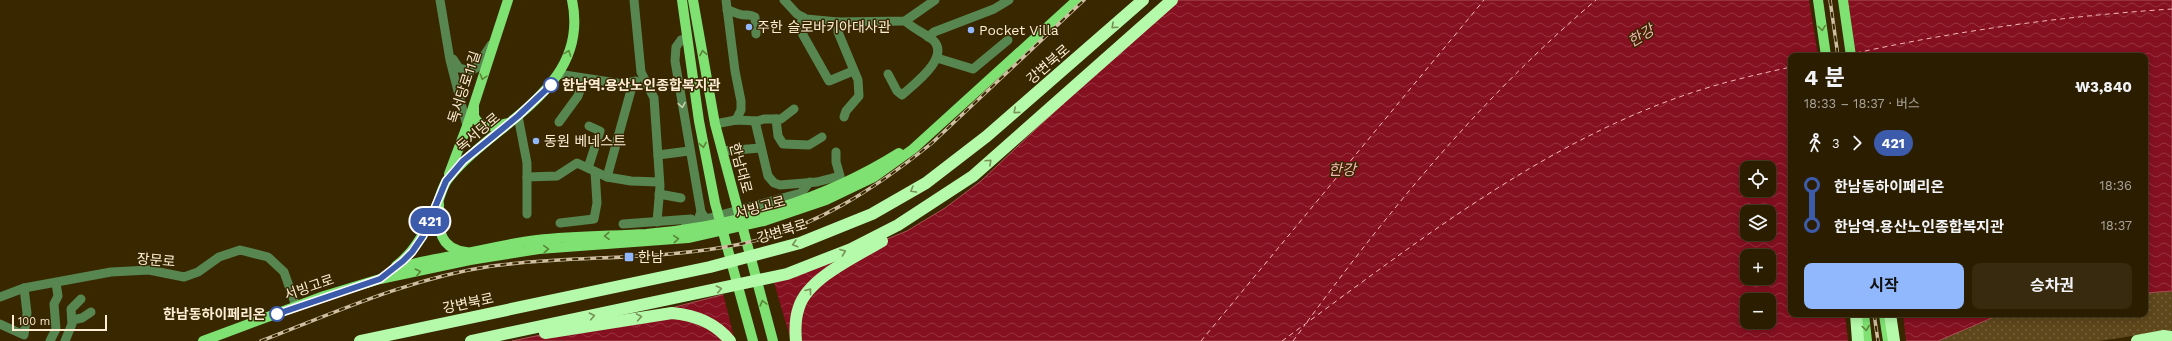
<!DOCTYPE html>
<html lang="ko">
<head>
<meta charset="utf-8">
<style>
  body { margin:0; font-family:"Work Sans","Noto Sans KR",sans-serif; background:#372a0f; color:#f1f3f6; height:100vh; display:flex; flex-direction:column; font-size:15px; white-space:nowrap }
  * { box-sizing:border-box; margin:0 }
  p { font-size:13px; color:#a6a299 }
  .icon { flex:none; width:22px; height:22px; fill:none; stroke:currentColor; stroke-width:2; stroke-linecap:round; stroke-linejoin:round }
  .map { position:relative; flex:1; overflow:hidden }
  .sheet { position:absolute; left:1788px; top:53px; width:360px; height:264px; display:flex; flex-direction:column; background:#2b1d00; border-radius:8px; box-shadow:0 2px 10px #0003,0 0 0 1px #473b22 }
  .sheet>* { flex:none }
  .badge { padding:0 8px; border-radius:13px; font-size:14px; line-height:26px }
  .buttons { position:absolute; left:1740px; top:161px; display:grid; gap:8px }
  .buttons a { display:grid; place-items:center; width:36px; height:36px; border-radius:8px; background:#2b1d00; box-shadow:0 2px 10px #0003,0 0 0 1px #473b22; font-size:20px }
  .scale { position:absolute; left:12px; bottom:10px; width:95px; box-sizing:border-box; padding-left:4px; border:2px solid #fcedd4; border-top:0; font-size:11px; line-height:14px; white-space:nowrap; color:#fcedd4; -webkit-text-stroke:3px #392700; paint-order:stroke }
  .map>.badge { position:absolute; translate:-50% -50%; box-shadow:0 0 0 2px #fff }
  .legs { display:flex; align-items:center; gap:6px; height:44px; padding:0 16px; font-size:13px }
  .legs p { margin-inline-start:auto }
  .headline { display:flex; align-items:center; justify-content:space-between; height:68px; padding:0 16px }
  h1 { font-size:22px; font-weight:700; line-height:30px }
  .action { display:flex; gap:8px; margin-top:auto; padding:8px 16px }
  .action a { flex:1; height:46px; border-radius:8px; background:#91b8fd; color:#111; font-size:16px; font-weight:700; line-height:46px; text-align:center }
  .action a+a { background:#372a0f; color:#f1f3f6 }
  ul { padding:0 16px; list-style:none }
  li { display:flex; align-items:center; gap:14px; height:40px; font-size:15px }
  li i { display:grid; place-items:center; width:6px; height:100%; margin:0 5px; background:currentColor }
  li i::after { content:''; width:10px; height:10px; margin:-5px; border:3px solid; border-radius:50%; background:#2b1d00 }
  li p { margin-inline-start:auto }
  li:first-child i { background:linear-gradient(#0000 50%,currentColor 0) }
  li:last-child i { background:linear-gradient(currentColor 50%,#0000 0) }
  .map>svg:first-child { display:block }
</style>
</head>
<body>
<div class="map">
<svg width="2172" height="341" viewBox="0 0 2172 341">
  <defs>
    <pattern id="green-dots" width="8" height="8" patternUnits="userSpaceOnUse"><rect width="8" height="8" fill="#5e471b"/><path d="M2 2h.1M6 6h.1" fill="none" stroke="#76623b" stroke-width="1.8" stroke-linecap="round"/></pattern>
    <pattern id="water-waves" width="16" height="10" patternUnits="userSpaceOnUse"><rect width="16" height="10" fill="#851020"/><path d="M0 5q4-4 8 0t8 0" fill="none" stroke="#973340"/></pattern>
  </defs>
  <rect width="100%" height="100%" fill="#392700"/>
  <!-- green -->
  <polygon fill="url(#green-dots)" points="2172,291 2172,330 2099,341 1938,341 2001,314 2145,314 2145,293"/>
  <!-- water -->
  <path fill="url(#water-waves)" stroke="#a95256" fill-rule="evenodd" d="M1173 0H2172V291L2145 293V56H1791V314H2001L1938 341H512L675 307 772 282 838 259 907 231 945 208 981 181ZM1747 168H1769V190H1747ZM1747 212H1769V234H1747ZM1747 256H1769V278H1747ZM1747 300H1769V322H1747Z"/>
  <!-- pier -->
  <g fill="#392700">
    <polygon points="1809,0 1848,0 1856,56 1818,56"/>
    <polygon points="773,279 791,341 735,341 723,293"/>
    <polygon points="1845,314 1903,314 1906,341 1848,341"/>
  </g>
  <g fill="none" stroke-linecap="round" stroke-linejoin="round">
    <!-- ferry -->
    <g stroke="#f3b6b4" stroke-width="1" stroke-dasharray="5 4" stroke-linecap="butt">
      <path d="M1856 53C1961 30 2065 16 2172 9"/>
      <polyline points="1842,56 1847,55"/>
      <path d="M1307 322C1393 205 1485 94 1596 0"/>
      <polyline points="1201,341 1484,0"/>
      <path d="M1282 341C1411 247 1542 141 1697 91 1728 81 1759 74 1791 67"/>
      <polyline points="1293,341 1305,325"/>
    </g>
    <!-- minor -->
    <g stroke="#578651" stroke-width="9">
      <polyline points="440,0 450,60 467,126"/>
      <polyline points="634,0 641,72 654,98 660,186 657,222"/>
      <polyline points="726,0 735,71 741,101 741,110 736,120"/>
      <polyline points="784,0 797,14 806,19 838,22 905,21 935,0"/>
      <path d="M727 10C733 11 739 15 744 15 749 15 750 14 755 17L756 34"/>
      <polyline points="803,17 800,28 803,35 829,81 853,71"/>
      <polyline points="838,22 838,32 858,80 859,96 846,111 844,117"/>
      <polyline points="928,37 934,32 994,9 1009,0"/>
      <polyline points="937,58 973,69 1008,40"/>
      <polyline points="453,59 459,68 471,71 476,68 491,45"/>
      <polyline points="558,74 623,84 636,81"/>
      <path d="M888 74 897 91 902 95C914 84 951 57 933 40 924 33 914 29 905 21"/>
      <polyline points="518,116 527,163 527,214"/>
      <polyline points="776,119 778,136 783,144 809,145 822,137"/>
      <polyline points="755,121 768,176 774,183 780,185 817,182 840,176 836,162 836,152"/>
      <polyline points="559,122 578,96 584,79"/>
      <polyline points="715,124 736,120 757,121 764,119 781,119 794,109"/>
      <polyline points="722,151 761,148"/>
      <polyline points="658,155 689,151"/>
      <polyline points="588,168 600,131 589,126"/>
      <polyline points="527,177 557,176 577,163 607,177 631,181 659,182"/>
      <polyline points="607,177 633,83"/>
      <polyline points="659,194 681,198"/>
      <polyline points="701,212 706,219 801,193 810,182"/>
      <polyline points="560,223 594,219 597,203 595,172"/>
      <polyline points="623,224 691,219"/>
      <polyline points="685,227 697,222 701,212 675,61 676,47 681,40 687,39"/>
      <polyline points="0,297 24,288 111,272 149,270 184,277 198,272 219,257 240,250 268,257 284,272 296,306"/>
      <polyline points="72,320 82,318 91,312"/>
      <polyline points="0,324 24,335 27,313 24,288"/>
      <polyline points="50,341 56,329 54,304 58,296 56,283"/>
      <polyline points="65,341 72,324 71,309 81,299"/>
    </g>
    <!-- major -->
    <g stroke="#7ee171" stroke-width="10">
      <polyline points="682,0 699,121 715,203 753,341"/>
      <polyline points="693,0 715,124 773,341"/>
      <polyline points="1818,0 1826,56"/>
      <polyline points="1843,0 1851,56"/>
      <path d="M474 107V116C481 131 495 126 508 123"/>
      <polyline points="449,174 467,126 508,0"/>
      <path d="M439 204C439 227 437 248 466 252"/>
      <path d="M396 266C418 249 427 227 438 202 441 194 443 185 448 179 493 122 591 89 572 0"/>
      <path d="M385 276C407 262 433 260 457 255 484 250 510 243 537 240 573 236 610 236 646 234 734 227 824 200 899 153"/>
      <polyline points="1864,314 1867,341"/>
      <polyline points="1884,315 1888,341"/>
      <polyline points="203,341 324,296 380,279 470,260 539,249 688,238 764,221 826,200 874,177 913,149 1077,0"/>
    </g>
    <!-- highway -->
    <g stroke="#b5faab" stroke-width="12">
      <polyline points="1856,314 1858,341"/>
      <polyline points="1890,314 1894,341"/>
      <path d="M545 333 672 313C695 315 715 322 730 341"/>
      <polyline points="360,341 710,267 800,243 872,214 926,183 987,136 1143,0"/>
      <polyline points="471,341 787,274 851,249 898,225 973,176 1172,0"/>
      <path d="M796 341C795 330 795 318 799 307 808 278 857 256 882 241"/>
      <polyline points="2137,341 2164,336 2172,337"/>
    </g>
    <defs>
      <g id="rail">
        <polyline points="1830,0 1838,56"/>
        <polyline points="1874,314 1878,341"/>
        <path d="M261 341C336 312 411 278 492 266 574 255 659 261 741 244 813 229 875 189 932 143L1084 0"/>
      </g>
    </defs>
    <!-- rail casing -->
    <use href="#rail" stroke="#cebea2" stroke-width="3.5"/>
    <!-- rail -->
    <use href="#rail" stroke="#392700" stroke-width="2" stroke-dasharray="6" stroke-linecap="butt"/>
  </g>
  <!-- one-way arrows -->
  <defs><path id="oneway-chevron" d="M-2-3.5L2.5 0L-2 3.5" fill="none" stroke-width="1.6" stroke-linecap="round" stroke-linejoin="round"/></defs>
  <g stroke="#779056">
    <use href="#oneway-chevron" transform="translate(1114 26) rotate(138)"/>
    <use href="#oneway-chevron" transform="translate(1016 111) rotate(139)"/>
    <use href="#oneway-chevron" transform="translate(989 162) rotate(-43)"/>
    <use href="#oneway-chevron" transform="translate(913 190) rotate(150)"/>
    <use href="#oneway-chevron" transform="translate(795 244) rotate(164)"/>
    <use href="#oneway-chevron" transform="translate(843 252) rotate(-21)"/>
    <use href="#oneway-chevron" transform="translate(719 289) rotate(-12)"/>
    <use href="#oneway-chevron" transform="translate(809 291) rotate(-52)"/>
    <use href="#oneway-chevron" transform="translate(592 316) rotate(-12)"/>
    <use href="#oneway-chevron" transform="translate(639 317) rotate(-10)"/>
  </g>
  <g stroke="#5c8438">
    <use href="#oneway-chevron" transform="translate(1822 28) rotate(82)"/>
    <use href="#oneway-chevron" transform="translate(568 53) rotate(-69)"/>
    <use href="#oneway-chevron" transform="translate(703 53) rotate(-100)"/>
    <use href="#oneway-chevron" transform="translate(483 77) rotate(107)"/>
    <use href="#oneway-chevron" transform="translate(703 145) rotate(80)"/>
    <use href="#oneway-chevron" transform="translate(607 236) rotate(177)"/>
    <use href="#oneway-chevron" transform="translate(676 239) rotate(-5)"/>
    <use href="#oneway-chevron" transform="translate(546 249) rotate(-4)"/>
    <use href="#oneway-chevron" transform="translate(418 272) rotate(-13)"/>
    <use href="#oneway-chevron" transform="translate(763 303) rotate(-105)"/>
    <use href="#oneway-chevron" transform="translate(1866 328) rotate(82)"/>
  </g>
  <use stroke="#cacead" href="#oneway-chevron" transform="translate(682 105) rotate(81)"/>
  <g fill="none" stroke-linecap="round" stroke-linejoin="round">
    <defs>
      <polyline id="line-1" points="277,314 380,279 403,261 412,252 423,236 446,181 463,161 518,116 551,85"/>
    </defs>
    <!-- line-1 casing -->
    <use href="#line-1" stroke="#fff" stroke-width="9"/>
    <!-- line-1 -->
    <use href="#line-1" stroke="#3d5bab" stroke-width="6"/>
  </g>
  <!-- markers -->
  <g fill="#91b8fd" stroke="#392700" stroke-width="1.5">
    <circle cx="749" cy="27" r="4"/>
    <circle cx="971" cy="30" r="4"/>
    <circle cx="536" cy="141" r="4"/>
    <rect x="624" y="252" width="10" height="10" rx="2"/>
  </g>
  <g fill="#fff" stroke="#3d5bab" stroke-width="2">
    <circle cx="551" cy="85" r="7"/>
    <circle cx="277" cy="314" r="7"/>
  </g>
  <g text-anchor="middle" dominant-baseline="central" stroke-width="3" stroke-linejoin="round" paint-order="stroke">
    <!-- poi labels -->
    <g font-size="14" fill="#fcedd4" stroke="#392700" text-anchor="start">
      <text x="757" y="27">주한 슬로바키아대사관</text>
      <text x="979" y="30">Pocket Villa</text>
      <text x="544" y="141">동원 베네스트</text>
      <text x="638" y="257">한남</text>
    </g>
    <!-- street labels -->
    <g font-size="14" fill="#fcedd4" stroke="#392700">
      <text transform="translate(1048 64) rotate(-41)">강변북로</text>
      <text transform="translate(464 87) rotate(-72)">독서당로11길</text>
      <text transform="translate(478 132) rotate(-40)">독서당로</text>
      <text transform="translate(741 168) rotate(75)">한남대로</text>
      <text transform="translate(760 207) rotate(-15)">서빙고로</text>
      <text transform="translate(782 231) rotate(-17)">강변북로</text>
      <text transform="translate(156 260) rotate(5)">장문로</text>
      <text transform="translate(309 287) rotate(-19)">서빙고로</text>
      <text transform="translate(468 303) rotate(-12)">강변북로</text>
    </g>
    <!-- stop labels -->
    <g font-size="14" font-weight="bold" fill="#fcedd4" stroke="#392700" text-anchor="start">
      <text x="562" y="85">한남역.용산노인종합복지관</text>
      <text x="266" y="314" text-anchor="end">한남동하이페리온</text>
    </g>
    <!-- water labels -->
    <g font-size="15" font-style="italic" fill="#f3b6b4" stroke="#392700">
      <text transform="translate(1641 36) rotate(-32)">한강</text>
      <text x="1342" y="170">한강</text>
    </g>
  </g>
</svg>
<div class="buttons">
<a><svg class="icon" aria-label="locate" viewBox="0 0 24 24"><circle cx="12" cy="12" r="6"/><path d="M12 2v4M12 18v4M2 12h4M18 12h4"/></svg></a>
<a><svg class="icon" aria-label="layers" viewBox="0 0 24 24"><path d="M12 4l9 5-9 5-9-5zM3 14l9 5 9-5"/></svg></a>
<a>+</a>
<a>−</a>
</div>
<div class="scale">100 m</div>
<b class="badge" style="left:430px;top:221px;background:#3d5bab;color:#fff">421</b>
<section class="sheet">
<div class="headline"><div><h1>4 분</h1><p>18:33 – 18:37 · 버스</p></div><b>₩3,840</b></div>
<div class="legs"><svg class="icon" aria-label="walk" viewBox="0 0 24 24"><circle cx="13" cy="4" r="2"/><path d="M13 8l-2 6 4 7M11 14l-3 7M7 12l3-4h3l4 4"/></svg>3<svg class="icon" aria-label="forward" viewBox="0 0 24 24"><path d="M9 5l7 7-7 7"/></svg><b class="badge" style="background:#3d5bab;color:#fff">421</b></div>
<ul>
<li><i style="color:#3d5bab"></i><b>한남동하이페리온</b><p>18:36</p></li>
<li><i style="color:#3d5bab"></i><b>한남역.용산노인종합복지관</b><p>18:37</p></li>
</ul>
<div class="action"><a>시작</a><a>승차권</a></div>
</section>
</div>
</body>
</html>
